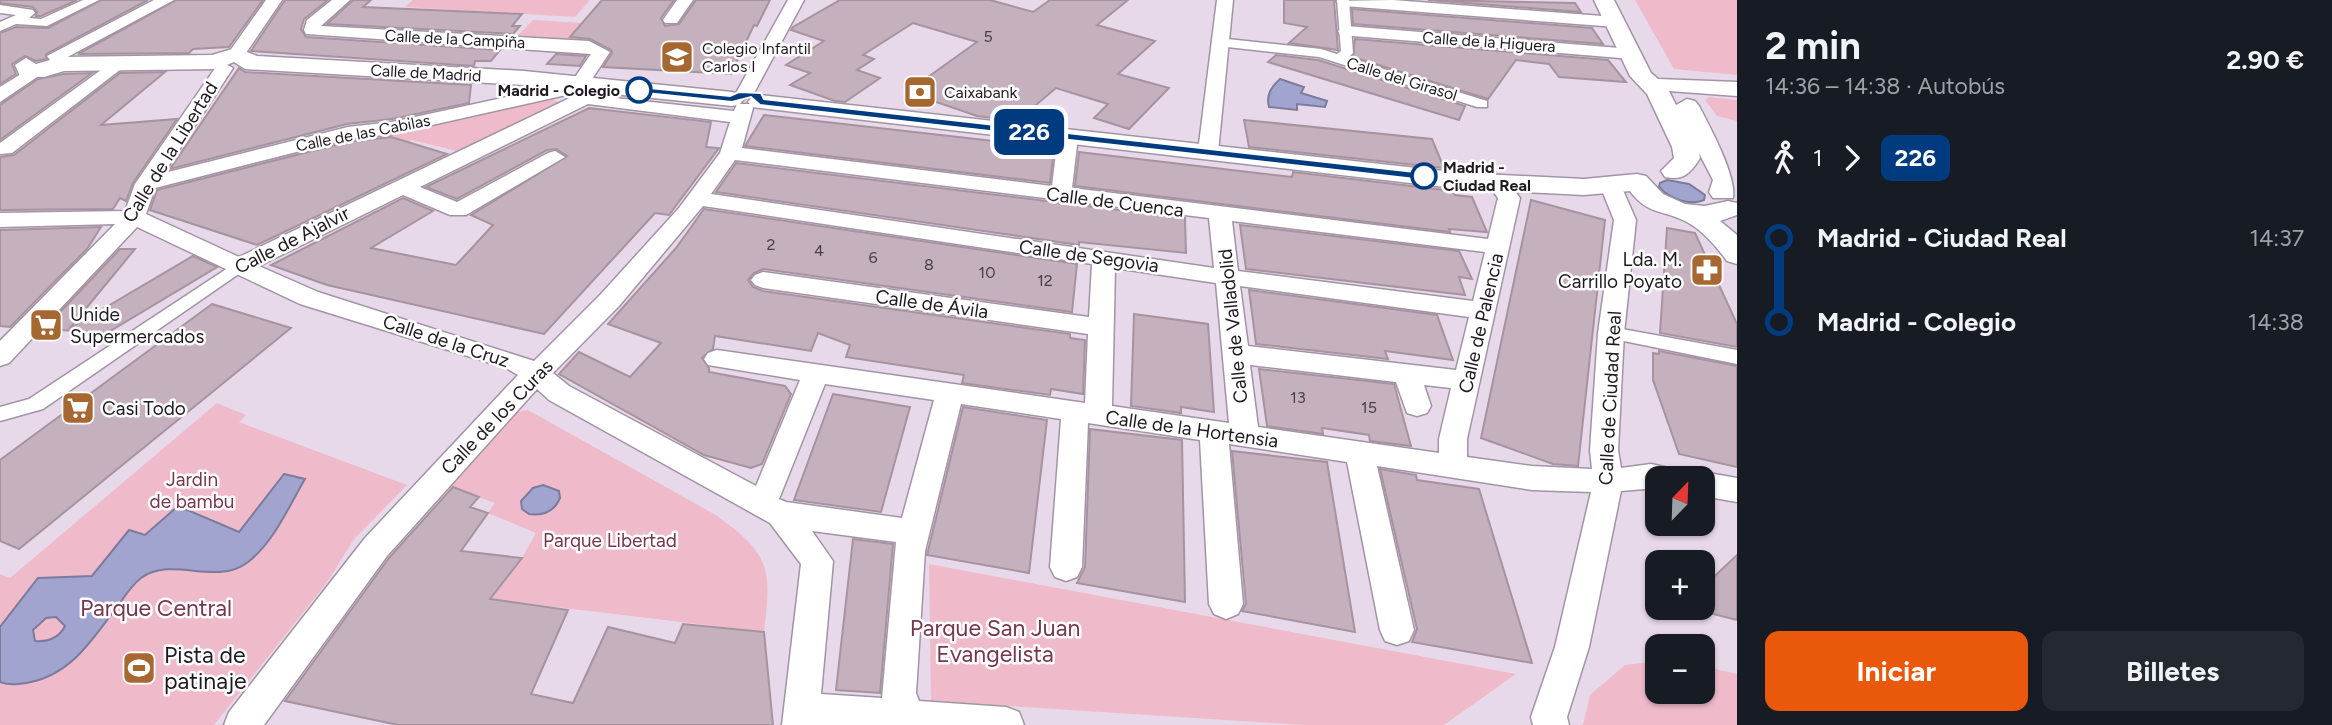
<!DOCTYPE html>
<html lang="es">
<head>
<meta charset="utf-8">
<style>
  body { margin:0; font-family:Figtree,sans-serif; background:#242831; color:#f1f3f6; height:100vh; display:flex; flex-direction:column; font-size:26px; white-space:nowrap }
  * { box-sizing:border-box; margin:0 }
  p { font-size:23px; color:#9ea1a6 }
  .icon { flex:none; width:38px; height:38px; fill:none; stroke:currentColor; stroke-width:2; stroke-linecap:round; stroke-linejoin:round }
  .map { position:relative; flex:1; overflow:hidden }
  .details { display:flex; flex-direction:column; background:#171b24; width:595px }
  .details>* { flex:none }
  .badge { padding:0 14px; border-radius:10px; font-size:24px; line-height:46px }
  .needle { width:46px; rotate:23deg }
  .tools { position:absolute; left:1645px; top:466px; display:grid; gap:14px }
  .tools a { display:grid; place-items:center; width:70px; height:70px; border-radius:14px; background:#171b24; box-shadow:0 2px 5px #0004; font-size:35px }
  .map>.badge { position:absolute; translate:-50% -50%; box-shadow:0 0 0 4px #fff }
  .legs { display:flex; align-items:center; gap:10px; height:77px; padding:0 28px; font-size:23px }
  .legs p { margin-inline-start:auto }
  .summary { display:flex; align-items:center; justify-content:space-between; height:119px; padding:0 28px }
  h1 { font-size:38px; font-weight:700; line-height:52px }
  .primary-button { display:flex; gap:14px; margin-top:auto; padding:14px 28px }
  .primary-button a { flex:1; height:80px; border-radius:14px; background:#ea580c; color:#fff; font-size:28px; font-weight:700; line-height:80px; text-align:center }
  .primary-button a+a { background:#242831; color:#f1f3f6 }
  ul { padding:0 28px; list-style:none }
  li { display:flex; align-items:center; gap:24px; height:84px; font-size:26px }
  li i { display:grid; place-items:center; width:10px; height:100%; margin:0 9px; background:currentColor }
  li i::after { content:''; width:18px; height:18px; margin:-9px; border:5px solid; border-radius:50%; background:#171b24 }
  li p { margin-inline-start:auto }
  li:first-child i { background:linear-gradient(#0000 50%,currentColor 0) }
  li:last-child i { background:linear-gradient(currentColor 50%,#0000 0) }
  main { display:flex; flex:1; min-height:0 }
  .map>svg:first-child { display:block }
</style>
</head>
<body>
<main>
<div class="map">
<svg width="1737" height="725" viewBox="0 0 1737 725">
  <rect width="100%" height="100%" fill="#e8d9ea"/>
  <!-- green -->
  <g fill="#efbbca">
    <polygon points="413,0 590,0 575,17 405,7"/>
    <polygon points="1635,0 1737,0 1737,75 1674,69"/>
    <polygon points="533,20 618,25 604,45 514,39"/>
    <polygon points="1709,97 1737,100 1737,121 1717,116 1705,100"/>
    <polygon points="549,98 559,102 456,151 412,140 401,148 373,139 367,134"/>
    <polygon points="217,403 246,415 239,422 407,485 354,539 328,581 214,725 0,725 0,574 10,578"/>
    <path d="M528 410 714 514C770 553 772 567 764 632L490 599 522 558 536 533 488 513 495 503 446 485 512 413Z"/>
    <polygon points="929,564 1516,674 1444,725 1304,725 931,701"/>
    <polygon points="1657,661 1657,691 1703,691 1703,666 1737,674 1737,725 1583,725 1590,695 1625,665"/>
  </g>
  <!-- water -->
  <g fill="#a2a4d0" stroke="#7b7b9b" stroke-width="2" fill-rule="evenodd">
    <path d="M1280 79 1304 87 1301 93 1327 101 1325 107 1297 104V110L1269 107C1266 95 1271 87 1280 79Z"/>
    <path d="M1667 180 1689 184 1705 195 1704 200C1689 206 1670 199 1659 187L1660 183Z"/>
    <path d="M284 474 305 479C289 506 274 542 248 562 216 587 173 555 141 578 132 585 126 594 120 603 95 635 74 673 31 682 21 684 10 686 0 682V627L38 578 92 576 129 530 145 535 178 506 239 532ZM56 617 65 626C59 638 48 642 35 641L33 630 46 618Z"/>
    <path d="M543 485 559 491 560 498C554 512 543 516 529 514L522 509 521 501 533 488Z"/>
  </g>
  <!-- building -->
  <g fill="#c5b1bd" stroke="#a6939f" stroke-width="2">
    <polygon points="0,0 77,0 41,16 36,16 37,12 33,7 0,3"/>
    <polygon points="101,0 148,0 46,54 46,59 36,61 25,56 12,64 16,74 0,84 0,33 16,27 48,28"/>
    <polygon points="176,0 263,0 229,47 193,49 189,53 78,54"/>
    <polygon points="285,0 328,0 304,19 301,29 306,37 500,50 491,61 475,61 474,66 251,51"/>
    <polygon points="353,0 371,0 363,7 522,14 512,26 520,26 513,34 327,24"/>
    <polygon points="602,0 674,0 661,18 665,26 679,24 696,0 770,0 757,26 754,25 731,74 603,67 612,53 611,50 590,39 570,37"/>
    <polygon points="840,0 990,0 1033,12 1050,0 1128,0 1097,25 1155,41 1118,74 1169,88 1129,129 1094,118 1108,104 1056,88 1017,121 977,116 907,92 977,42 913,23 863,55 874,59 857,70 880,78 845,102 835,101 790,85 810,73 786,65 824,41 791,30 793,27"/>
    <polygon points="1284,0 1334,0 1338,50 1289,43 1307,27 1284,23"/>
    <polygon points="1428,0 1575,3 1581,12"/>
    <polygon points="1352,9 1592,28 1603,44 1353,24"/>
    <polygon points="1355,39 1608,60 1626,82 1559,77 1549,64 1516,60 1488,99 1353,57"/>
    <polygon points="556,54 586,56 580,66 547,64"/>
    <polygon points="1276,55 1318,60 1465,106 1459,120 1268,62"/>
    <polygon points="239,68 245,72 471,85 469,103 392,119 347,124 170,169"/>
    <polygon points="165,72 101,125 177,119 133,183 126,201 120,198 113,209 0,210 0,157 14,155 120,73"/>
    <polygon points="92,73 0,140 0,105 38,79 64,74"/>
    <polygon points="589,108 711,122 706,147 719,148 669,215 655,213 544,334 327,285 271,265 403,198 433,211 371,248 456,265 493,225 471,215 567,156 556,149 547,150 457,199 426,187"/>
    <polygon points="764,115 1046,147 1054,149 1050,183 745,146"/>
    <polygon points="1244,120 1432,139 1444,168 1249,147"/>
    <polygon points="391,137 447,154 257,245 150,210 157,190 348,142"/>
    <polygon points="1079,152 1292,177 1293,172 1453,191 1455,195 1472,197 1487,232 1449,229 1450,232 1075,186"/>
    <polygon points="736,163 1185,218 1186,253 1079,242 1079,245 716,192"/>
    <polygon points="1531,200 1605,220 1578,466 1553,464 1481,438"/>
    <polygon points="704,209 1077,264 1072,312 763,269 754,273 748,280 753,287 763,291 1070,334 1070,338 1085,340 1083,394 1051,389 1050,395 962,383 964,375 846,357 850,345 818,333 811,351 715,336 713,349 702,358 709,368 709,372 785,386 791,394 762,464 751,468 704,455 559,374 579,352 630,377 661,343 608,324 676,248"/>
    <polygon points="1240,225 1459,251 1472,279 1459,277 1465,295 1246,269"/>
    <polygon points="101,227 87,249 10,327 0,326 0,230"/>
    <polygon points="1667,228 1695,233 1737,324 1737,347 1660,333"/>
    <polygon points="120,249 135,249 69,329 193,256 217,267 107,333 44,329"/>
    <polygon points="1249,290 1437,315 1453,360 1385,351 1388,359 1256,344"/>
    <polygon points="212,304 291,328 19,549 0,541 0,460"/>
    <polygon points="1134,314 1208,324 1214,412 1181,407 1181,413 1131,406"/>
    <polygon points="1659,351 1737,366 1737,467 1679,454 1653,380 1653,353 1659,354"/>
    <polygon points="1259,369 1394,384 1411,446 1370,441 1369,435 1322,428 1323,434 1267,426"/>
    <polygon points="833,394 910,407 881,512 794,500"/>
    <polygon points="963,407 1047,420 1029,573 927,555"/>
    <polygon points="1090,429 1182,440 1185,602 1077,583 1085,567"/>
    <polygon points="1232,451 1327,462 1355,632 1242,611 1246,604"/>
    <polygon points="1380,469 1416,475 1417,480 1479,489 1532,663 1412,642 1417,629"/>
    <polygon points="453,487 479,497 470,507 488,513 461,551 522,558 490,599 568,610 531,694 573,703 608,627 675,643 683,624 764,632 773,725 398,725 285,701 389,558"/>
    <polygon points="853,539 893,544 880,693 836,690"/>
    <polygon points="1737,555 1737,620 1686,607 1703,607 1703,587"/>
  </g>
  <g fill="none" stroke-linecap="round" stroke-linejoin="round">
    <defs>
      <g id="pedestrian">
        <polygon points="83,0 99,0 47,26 16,24 0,31 0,22 16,15 0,13 0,5 33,10 35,13 29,18 41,19"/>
        <polygon points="1337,0 1349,0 1353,53 1348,58 1487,101 1487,107 1477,107 1319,57 1218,46 1212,42 1218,38 1321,49 1337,54 1341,51"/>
        <polygon points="237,262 243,263 246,267 243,271 43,409 0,421 0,407 29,399"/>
        <polygon points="1611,327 1737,350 1737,364 1604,337 1602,333 1604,329"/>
      </g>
      <g id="minor">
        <polygon points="154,0 174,0 62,60 50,60 47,56"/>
        <polygon points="266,0 282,0 242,59 230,59 227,55"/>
        <path d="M332 0H350L321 26 589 41 610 52 586 88 575 93 392 134 348 139 155 188 146 214 239 257 578 94 734 111 737 104H751L753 108 742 148 1052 186 1058 137 1068 131 1078 137 1072 188 1488 239 1498 198 1487 183 1498 177 1505 179 1520 198 1467 439V457L1532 466 1592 469 1590 450 1598 333 1614 220 1603 193 1614 187 1622 188 1636 220 1624 333 1618 450 1621 468 1651 464 1678 470 1683 478H1657V488L1621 491 1589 647 1567 717 1569 725H1533L1531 717 1555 647 1591 492 1532 490 1377 466 1414 630 1409 641 1397 645 1385 641 1380 630 1347 462 1229 444 1243 604 1238 614 1226 619 1214 614 1209 604 1200 440 1088 423 1082 567 1077 577 1066 581 1055 577 1050 567 1061 419 961 404 925 551 916 693 919 701 1006 707 1019 712 1024 725H782L801 564 770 523 549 400 537 389 387 556 264 725H224L229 712 365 538 518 375 506 368 300 304 137 227 9 363 0 366V341L115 224 0 227V213L125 211 135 184 218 64 224 63 233 68 164 173 348 127 392 122 562 85 573 80 591 54 306 34 304 30 307 20ZM588 104 730 122 720 153 679 208 601 294 534 361 318 292 259 266 403 195 450 215H466L565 157 555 151 548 153 457 202 420 187ZM735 160 1209 218 1214 268 711 194ZM703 206 1092 264 1089 317 763 272 755 275 751 280 755 285 763 288 1088 334 1085 403 717 350 708 353 704 359 708 365 800 380 756 486 569 386 553 373 619 306ZM1232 221 1485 252 1473 301 1238 271ZM1115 268 1216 283 1229 423 1112 406ZM1240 286 1469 317 1456 370 1248 346ZM1250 365 1396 382 1407 413 1417 416 1427 413 1431 406 1424 385 1451 388 1439 439V453L1258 427ZM825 384 934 400 902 518 786 502 779 499ZM812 531 896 542 882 698 821 694 833 561Z"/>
        <polygon points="677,0 693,0 677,23 665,23 663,20"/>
        <polygon points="788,0 804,0 754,93 745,99 738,97 736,93"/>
        <polygon points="1217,0 1233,0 1218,152 1208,158 1198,152"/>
        <polygon points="1393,0 1616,17 1624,22 1616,27 1344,6 1336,1"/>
        <polygon points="1346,26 1632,49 1641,54 1632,59 1340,35 1338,31"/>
        <polygon points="119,57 125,58 128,62 125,66 12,153 0,154 0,143"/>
        <polygon points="34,66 40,67 43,71 40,75 0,102 0,87"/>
        <polygon points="1703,472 1737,478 1737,502 1703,496 1703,478 1691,478"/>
      </g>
      <g id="tertiary">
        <path d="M1594 0H1614L1651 73 1658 79 1737 82V96L1669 91 1676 105 1687 99 1695 101 1699 106C1710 127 1737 177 1733 198H1713L1709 192 1713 180 1699 153 1700 158C1691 173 1683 181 1665 177L1661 171 1674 158 1672 147 1647 94 1630 76Z"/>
        <polygon points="236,48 257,56 524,71 732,92 740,94 744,99 740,104 732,106 524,85 245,69 234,62 217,69 64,71 44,77 20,76 15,65 26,58 36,64 61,57 212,55"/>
        <path d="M760 95 1462 173 1584 179 1637 174 1646 176 1663 194 1685 204 1705 206 1728 201 1737 203V215L1720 221 1737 235V264L1727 261C1717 247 1702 230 1687 222 1665 210 1647 215 1630 191L1584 195 1462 189 752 107 748 102 752 97Z"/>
      </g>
    </defs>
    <!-- pedestrian casing -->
    <use href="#pedestrian" stroke="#a194a4" stroke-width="3"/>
    <!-- minor casing -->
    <use href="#minor" stroke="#a194a4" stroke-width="3"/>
    <!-- tertiary casing -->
    <use href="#tertiary" stroke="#a194a4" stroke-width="3"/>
    <!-- pedestrian -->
    <use href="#pedestrian" fill="#fff" fill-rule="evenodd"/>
    <!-- minor -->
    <use href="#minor" fill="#fff" fill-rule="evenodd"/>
    <!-- tertiary -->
    <use href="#tertiary" fill="#fff" fill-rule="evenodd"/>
  </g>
  <!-- line-1 -->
  <polygon fill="#003b80" stroke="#fff" stroke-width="2" points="639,87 730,96 739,92 761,93 764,99 1424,173 1430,176 1424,180 760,105 751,97 732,102 636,92"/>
  <!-- icons -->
  <defs>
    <symbol id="school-square" viewBox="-11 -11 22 22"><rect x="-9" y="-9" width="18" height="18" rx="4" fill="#a76731" stroke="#fff"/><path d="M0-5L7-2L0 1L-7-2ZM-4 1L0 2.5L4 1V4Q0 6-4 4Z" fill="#fff"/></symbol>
    <symbol id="bank-square" viewBox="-11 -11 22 22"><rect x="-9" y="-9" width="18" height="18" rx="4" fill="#a76731" stroke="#fff"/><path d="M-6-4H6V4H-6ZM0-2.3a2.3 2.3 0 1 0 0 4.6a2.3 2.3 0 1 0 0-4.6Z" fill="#fff"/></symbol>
    <symbol id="pharmacy-square" viewBox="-11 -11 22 22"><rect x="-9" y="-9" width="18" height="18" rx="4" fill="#a76731" stroke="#fff"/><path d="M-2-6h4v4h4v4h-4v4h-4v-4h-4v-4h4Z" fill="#fff"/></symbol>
    <symbol id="supermarket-square" viewBox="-11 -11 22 22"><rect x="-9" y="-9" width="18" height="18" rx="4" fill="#a76731" stroke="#fff"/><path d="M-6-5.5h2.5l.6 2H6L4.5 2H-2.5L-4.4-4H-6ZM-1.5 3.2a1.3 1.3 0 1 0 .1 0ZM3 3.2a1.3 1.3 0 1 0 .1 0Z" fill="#fff"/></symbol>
    <symbol id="stadium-square" viewBox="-11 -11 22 22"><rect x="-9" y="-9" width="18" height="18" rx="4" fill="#a76731" stroke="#fff"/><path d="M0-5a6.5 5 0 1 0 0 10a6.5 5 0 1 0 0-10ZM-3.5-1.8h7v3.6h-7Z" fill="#fff"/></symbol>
  </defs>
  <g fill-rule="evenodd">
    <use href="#school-square" x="658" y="38" width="38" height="38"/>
    <use href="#bank-square" x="901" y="73" width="38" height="38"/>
    <use href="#pharmacy-square" x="1688" y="251" width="38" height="38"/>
    <use href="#supermarket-square" x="27" y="306" width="38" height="38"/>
    <use href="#supermarket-square" x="59" y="389" width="38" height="38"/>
    <use href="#stadium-square" x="120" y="649" width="38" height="38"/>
  </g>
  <!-- markers -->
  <g fill="#fff" stroke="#003b80" stroke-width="3.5">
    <circle cx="639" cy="90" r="12"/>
    <circle cx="1424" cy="176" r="12"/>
  </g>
  <g text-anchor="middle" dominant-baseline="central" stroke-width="5" stroke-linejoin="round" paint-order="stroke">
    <!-- number labels -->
    <g font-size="16" fill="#484047">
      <text x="988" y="36">5</text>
      <text x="771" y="244">2</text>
      <text x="819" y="250">4</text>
      <text x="873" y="257">6</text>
      <text x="929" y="264">8</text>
      <text x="987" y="272">10</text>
      <text x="1045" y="280">12</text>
      <text x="1298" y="397">13</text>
      <text x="1369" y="407">15</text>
    </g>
    <!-- far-street labels -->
    <g font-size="16" fill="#1f1a20" stroke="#fff">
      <text transform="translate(455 39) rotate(3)">Calle de la Campiña</text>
      <text transform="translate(1489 42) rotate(4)">Calle de la Higuera</text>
      <text transform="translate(426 73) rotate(3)">Calle de Madrid</text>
      <text transform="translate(1402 79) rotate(17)">Calle del Girasol</text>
      <text transform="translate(363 133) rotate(-11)">Calle de las Cabilas</text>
    </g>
    <!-- far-poi labels -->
    <g font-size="16" fill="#1f1a20" stroke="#fff" text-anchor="start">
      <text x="702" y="48">Colegio Infantil<tspan x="702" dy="18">Carlos I</tspan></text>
      <text x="944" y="92">Caixabank</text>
    </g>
    <!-- far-stop labels -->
    <g font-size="16" font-weight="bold" fill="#1f1a20" stroke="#fff" text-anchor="end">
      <text x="620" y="90">Madrid - Colegio</text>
      <text x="1443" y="167" text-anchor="start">Madrid -<tspan x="1443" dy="18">Ciudad Real</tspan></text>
    </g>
    <!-- street labels -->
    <g font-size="19" fill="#1f1a20" stroke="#fff">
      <text transform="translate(170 152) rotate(-58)">Calle de la Libertad</text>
      <text transform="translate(1115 202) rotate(7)">Calle de Cuenca</text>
      <text transform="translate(292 240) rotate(-27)">Calle de Ajalvir</text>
      <text transform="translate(1089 256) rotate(8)">Calle de Segovia</text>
      <text transform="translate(932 304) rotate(8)">Calle de Ávila</text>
      <text transform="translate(1481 323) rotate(-77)">Calle de Palencia</text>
      <text transform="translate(1233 326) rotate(-96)">Calle de Valladolid</text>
      <text transform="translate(446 341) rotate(18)">Calle de la Cruz</text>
      <text transform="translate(1610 398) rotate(-87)">Calle de Ciudad Real</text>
      <text transform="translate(497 417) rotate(-46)">Calle de los Curas</text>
      <text transform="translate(1192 429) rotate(8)">Calle de la Hortensia</text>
    </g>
    <!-- poi labels -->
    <g font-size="19" fill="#1f1a20" stroke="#fff" text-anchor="start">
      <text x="1682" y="259" text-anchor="end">Lda. M.<tspan x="1682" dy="22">Carrillo Poyato</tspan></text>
      <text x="70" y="314">Unide<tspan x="70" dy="22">Supermercados</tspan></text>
      <text x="102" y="408">Casi Todo</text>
    </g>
    <!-- park labels -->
    <g font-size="19" fill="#77364c" stroke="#fff">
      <text x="192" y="479">Jardin<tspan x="192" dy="22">de bambu</tspan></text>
      <text x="610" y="540">Parque Libertad</text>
    </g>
    <!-- near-park labels -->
    <g font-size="23" fill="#77364c" stroke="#fff">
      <text x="156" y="608">Parque Central</text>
      <text x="995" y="628">Parque San Juan<tspan x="995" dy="26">Evangelista</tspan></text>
    </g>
    <!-- near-poi labels -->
    <g font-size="23" fill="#1f1a20" stroke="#fff" text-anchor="start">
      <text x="164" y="655">Pista de<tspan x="164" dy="26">patinaje</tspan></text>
    </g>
  </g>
</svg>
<div class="tools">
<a><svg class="needle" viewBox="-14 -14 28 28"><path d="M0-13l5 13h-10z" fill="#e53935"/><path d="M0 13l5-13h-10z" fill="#9ea1a6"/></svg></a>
<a>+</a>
<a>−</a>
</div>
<b class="badge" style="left:1029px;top:132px;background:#003b80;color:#fff">226</b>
</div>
<section class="details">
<div class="summary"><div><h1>2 min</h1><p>14:36 – 14:38 · Autobús</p></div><b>2.90 €</b></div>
<div class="legs"><svg class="icon" aria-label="walk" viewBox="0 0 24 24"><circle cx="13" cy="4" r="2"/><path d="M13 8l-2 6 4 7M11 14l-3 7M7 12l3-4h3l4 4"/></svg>1<svg class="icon" aria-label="forward" viewBox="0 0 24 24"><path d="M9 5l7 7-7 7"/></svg><b class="badge" style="background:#003b80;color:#fff">226</b></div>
<ul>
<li><i style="color:#003b80"></i><b>Madrid - Ciudad Real</b><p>14:37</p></li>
<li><i style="color:#003b80"></i><b>Madrid - Colegio</b><p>14:38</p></li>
</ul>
<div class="primary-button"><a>Iniciar</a><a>Billetes</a></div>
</section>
</main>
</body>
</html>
